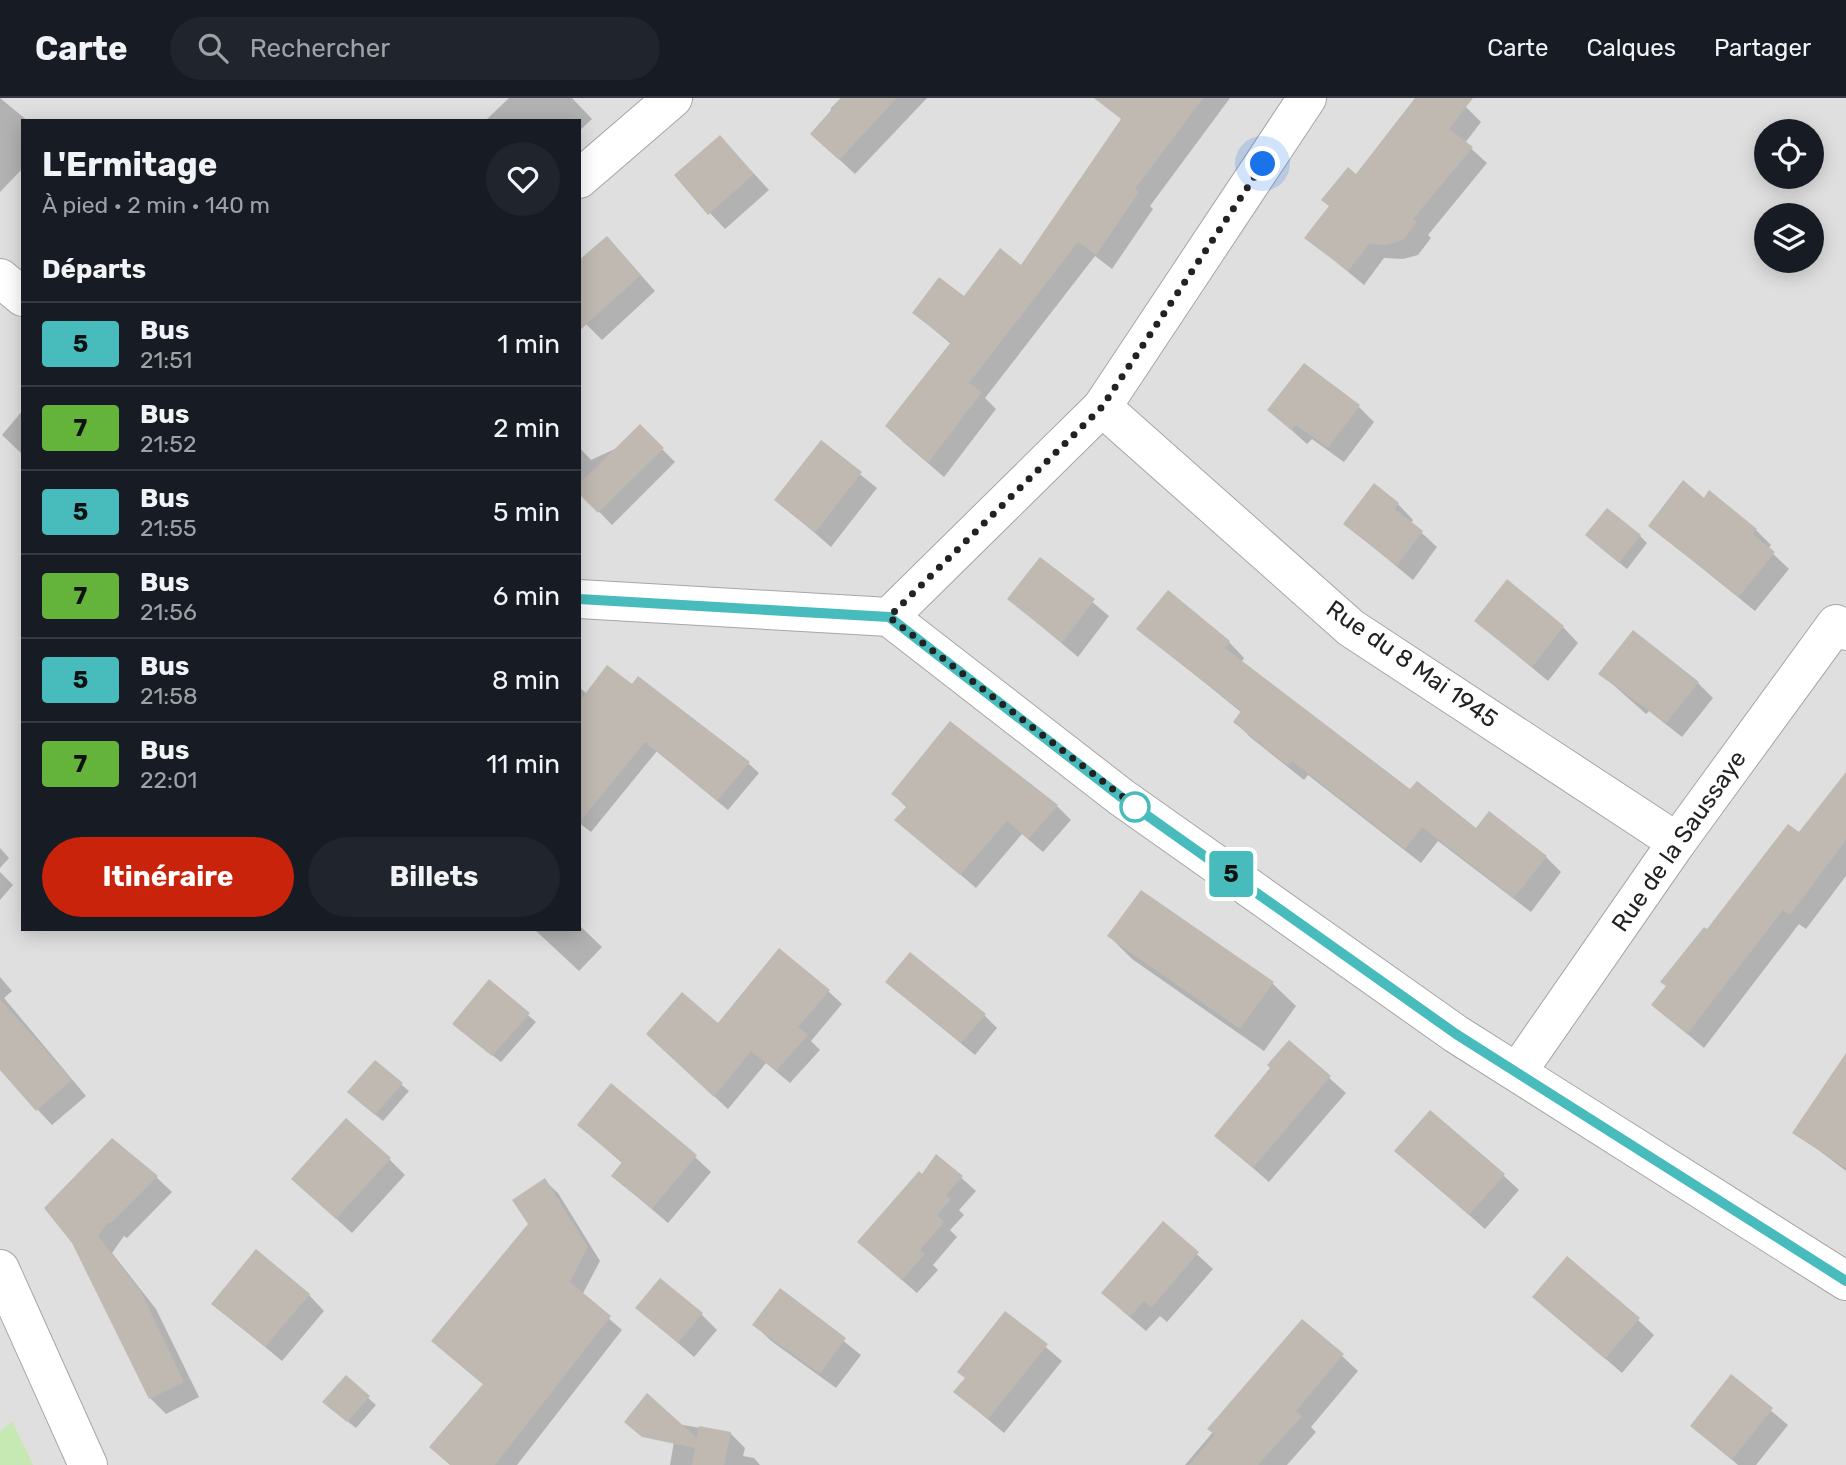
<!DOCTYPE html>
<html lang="fr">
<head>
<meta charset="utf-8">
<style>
  body { margin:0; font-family:Rubik,sans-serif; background:#20242c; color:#f1f3f6; height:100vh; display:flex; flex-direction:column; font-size:26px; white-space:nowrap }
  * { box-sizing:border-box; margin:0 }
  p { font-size:23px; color:#9ea1a6 }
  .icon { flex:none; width:38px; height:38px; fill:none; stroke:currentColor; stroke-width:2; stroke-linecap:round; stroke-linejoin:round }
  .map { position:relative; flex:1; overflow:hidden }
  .drawer { position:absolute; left:21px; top:21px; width:560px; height:812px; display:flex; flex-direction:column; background:#171b24; border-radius:0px; box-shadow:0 4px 18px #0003 }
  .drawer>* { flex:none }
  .badge { padding:0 14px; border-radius:5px; font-size:24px; line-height:46px }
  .controls { position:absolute; left:1754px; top:21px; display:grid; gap:14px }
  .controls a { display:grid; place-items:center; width:70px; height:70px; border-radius:50%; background:#171b24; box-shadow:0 4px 18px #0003; font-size:35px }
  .you { position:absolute; width:35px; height:35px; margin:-18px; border:5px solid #fff; border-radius:50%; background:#1a73e8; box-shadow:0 0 0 10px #1a73e833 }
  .map>.badge { position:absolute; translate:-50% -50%; box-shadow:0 0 0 4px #fff }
  h2 { padding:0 21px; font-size:26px; line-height:63px }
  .round { display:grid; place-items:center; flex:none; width:74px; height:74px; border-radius:37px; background:#20242c }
  .headline { display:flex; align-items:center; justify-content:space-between; height:119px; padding:0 21px }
  h1 { font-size:33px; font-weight:700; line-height:52px }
  .cta { display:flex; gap:14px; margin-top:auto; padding:14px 21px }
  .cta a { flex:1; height:80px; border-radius:42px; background:#c9240b; color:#fff; font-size:28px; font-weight:700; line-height:80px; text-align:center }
  .cta a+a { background:#20242c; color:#f1f3f6 }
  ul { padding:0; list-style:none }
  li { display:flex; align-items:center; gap:21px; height:84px; padding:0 21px; border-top:2px solid #363941 }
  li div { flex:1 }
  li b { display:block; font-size:26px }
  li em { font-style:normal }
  li .badge { min-width:77px; font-weight:700; text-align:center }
  header { display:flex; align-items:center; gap:42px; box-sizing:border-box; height:98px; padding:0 35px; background:#171b24; border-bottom:2px solid #363941 }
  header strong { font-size:33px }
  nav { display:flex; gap:38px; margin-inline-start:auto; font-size:24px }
  .search { width:490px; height:63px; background:#20242c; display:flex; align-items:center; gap:18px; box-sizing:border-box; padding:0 24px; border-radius:38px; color:#9ea1a6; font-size:26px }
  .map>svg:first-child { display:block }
</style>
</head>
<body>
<header>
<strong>Carte</strong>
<div class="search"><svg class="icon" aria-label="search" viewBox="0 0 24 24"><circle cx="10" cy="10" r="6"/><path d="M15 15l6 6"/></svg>Rechercher</div>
<nav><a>Carte</a><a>Calques</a><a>Partager</a></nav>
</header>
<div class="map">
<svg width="1846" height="1367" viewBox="0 0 1846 1367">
  <rect width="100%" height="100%" fill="#f1f0e9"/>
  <!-- residential -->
  <path fill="#e0dfdf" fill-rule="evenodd" d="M0 0H1846V1367H0ZM23 23H579V831H23ZM1766 33H1811V79H1766ZM1766 117H1811V163H1766Z"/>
  <!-- grass -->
  <polygon fill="#c6e8b3" points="12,1323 33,1367 0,1367 0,1334"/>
  <!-- shadow -->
  <g fill="#0003">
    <polygon points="0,0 28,23 23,23 23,70 0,94"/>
    <polygon points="509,0 572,0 592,21 579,33 579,23 485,23"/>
    <polygon points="841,0 927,0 855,76 828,51 831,10"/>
    <polygon points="1131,0 1230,0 1150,108 1153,111 1112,171 1095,158 985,300 996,311 944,379 902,343 951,246 914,215 964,201 1021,169 1123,21"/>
    <polygon points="1417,0 1455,0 1466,9 1481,24 1465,45 1487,65 1428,137 1431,140 1418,157 1403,161 1384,160 1364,187 1307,140"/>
    <polygon points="720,39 769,92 725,131 710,115"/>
    <polygon points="622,156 655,193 602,242 586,226"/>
    <polygon points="1358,308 1374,324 1344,364 1312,341 1307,346 1269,312"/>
    <polygon points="23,312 23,357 2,337"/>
    <polygon points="640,329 675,364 612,427 579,393 579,349 591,362 619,349"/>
    <polygon points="821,345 877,390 831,449 777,402"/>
    <polygon points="1705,403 1756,432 1771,447 1768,451 1789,471 1755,513 1650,428"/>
    <polygon points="1398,406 1413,422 1411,425 1437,449 1413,482 1345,426"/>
    <polygon points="1640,438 1647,445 1627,471 1594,444"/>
    <polygon points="1041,461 1109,518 1078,559 1009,501"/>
    <polygon points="1476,523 1563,529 1578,545 1548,583"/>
    <polygon points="1139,531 1229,544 1244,560 1241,565 1410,693 1476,732 1546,759 1561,774 1531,814 1438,743 1421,765 1308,677 1304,682 1250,639 1235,623 1242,615"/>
    <polygon points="1601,576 1698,585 1713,600 1682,639 1649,613 1646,616"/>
    <polygon points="632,588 748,665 759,675 728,712 657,653 591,734 579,725 579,589 587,596"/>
    <polygon points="1846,676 1846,778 1806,831 1799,826 1704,950 1653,907 1707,834 1799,736"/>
    <polygon points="893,696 1057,708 1071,722 1043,754 1022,736 976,790 897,722 907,710"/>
    <polygon points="0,750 9,760 0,770"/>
    <polygon points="0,774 13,787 0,802"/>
    <polygon points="1141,795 1273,886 1296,908 1264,953 1132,861 1109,838"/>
    <polygon points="579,827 602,849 579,873 534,831 579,831"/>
    <polygon points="0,879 12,893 4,900 86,998 52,1027 0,971"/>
    <polygon points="489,884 536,924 501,964 462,933"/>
    <polygon points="828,893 842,906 811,943 820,952 790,985 766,965 728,1011 662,950 718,927"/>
    <polygon points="901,896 984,917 997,930 975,957"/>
    <polygon points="1289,944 1346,995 1269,1084 1216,1038 1273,971"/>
    <polygon points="1846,958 1846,1073 1795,1034"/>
    <polygon points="375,965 409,993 383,1023 356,1001"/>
    <polygon points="579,1027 695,1059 711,1074 668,1125 613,1078 623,1066"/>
    <polygon points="1396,1053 1503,1077 1519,1092 1485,1131"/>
    <polygon points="937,1058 976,1093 959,1112 964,1117 950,1132 957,1139 933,1167 938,1172 917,1195 874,1158"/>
    <polygon points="389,1061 405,1077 352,1135 309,1096"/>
    <polygon points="156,1079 172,1094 127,1140 124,1138 112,1155 156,1211 199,1299 166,1316 150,1300 74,1144"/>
    <polygon points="545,1083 558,1095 600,1163 582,1197 622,1232 517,1367 450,1367 484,1287 446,1255 530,1127"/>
    <polygon points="1163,1125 1213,1171 1167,1224 1160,1218 1146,1233 1119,1210"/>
    <polygon points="780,1192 861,1257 836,1290 770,1242 755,1227"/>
    <polygon points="309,1197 324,1213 282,1263 213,1206"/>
    <polygon points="1534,1199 1638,1222 1654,1237 1622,1275"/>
    <polygon points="638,1210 701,1216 717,1232 694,1259"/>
    <polygon points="1006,1215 1062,1263 1004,1335 955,1294 967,1281"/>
    <polygon points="1342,1258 1358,1273 1311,1329 1316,1334 1287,1367 1185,1367 1213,1334"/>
    <polygon points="1731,1279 1788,1327 1756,1367 1738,1367 1693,1328"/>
    <polygon points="346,1280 376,1307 356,1330 332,1311"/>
    <polygon points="677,1326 730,1335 745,1350 743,1358 754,1360 760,1367 670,1367"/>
  </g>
  <!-- building -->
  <g fill="#bfb9b2">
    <polygon points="842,0 897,0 839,62 810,36"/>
    <polygon points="1094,0 1203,0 1135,91 1139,94 1096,157 1078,144 969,285 982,294 928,365 885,328 951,244 912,215 939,179 964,198 1000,150 1021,167 1121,21"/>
    <polygon points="1415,0 1473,0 1449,31 1473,49 1413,121 1417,124 1403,142 1387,147 1369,146 1348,173 1304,140 1329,108 1321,102 1348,69 1356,76"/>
    <polygon points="720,37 754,76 708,117 674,77"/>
    <polygon points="607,138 641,177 579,233 579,162"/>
    <polygon points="1304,265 1360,307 1328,350 1296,327 1291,332 1267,312"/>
    <polygon points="640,326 664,350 598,415 579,396 579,386"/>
    <polygon points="821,342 862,374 815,435 774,402"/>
    <polygon points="1683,382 1704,400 1709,392 1757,431 1753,436 1775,454 1739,499 1648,428"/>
    <polygon points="1374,385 1399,405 1395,411 1423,433 1397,468 1343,426"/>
    <polygon points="1607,410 1641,437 1619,465 1585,437"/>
    <polygon points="1040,459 1095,501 1062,545 1007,501"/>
    <polygon points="1507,481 1564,528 1532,569 1474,523"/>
    <polygon points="1168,492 1230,543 1225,550 1410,691 1417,683 1476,730 1489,713 1547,758 1514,800 1422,729 1405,751 1292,663 1288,668 1233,624 1241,613 1136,531"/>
    <polygon points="1633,532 1699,584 1666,625 1598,576"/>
    <polygon points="607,567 632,586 638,578 750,664 717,703 645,644 579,725 579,604"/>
    <polygon points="950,623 1058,707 1028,741 1007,723 960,777 894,722 907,708 891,696"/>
    <polygon points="1846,674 1846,742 1790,817 1783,812 1687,936 1651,907 1666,888 1660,884 1704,829 1707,831 1788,726 1799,734"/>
    <polygon points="1141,792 1274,884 1240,931 1107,838"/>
    <polygon points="779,850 830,892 798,929 808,937 776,973 751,953 714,999 646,936 682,894 718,925"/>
    <polygon points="910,854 986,916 961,945 885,884"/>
    <polygon points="489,881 530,915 492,958 452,926"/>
    <polygon points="0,901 72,982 36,1013 0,972"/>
    <polygon points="1289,942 1331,978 1253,1070 1214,1038 1270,970 1267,967"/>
    <polygon points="1846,955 1846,1070 1792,1035"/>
    <polygon points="375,962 403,985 375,1017 347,994"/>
    <polygon points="611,985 697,1057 652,1111 611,1078 622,1064 577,1027"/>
    <polygon points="1430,1012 1505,1076 1469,1117 1394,1053"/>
    <polygon points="346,1020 391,1060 336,1121 291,1081"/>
    <polygon points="112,1040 158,1078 110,1126 108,1124 98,1138 141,1194 184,1284 149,1301 72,1145 44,1110"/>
    <polygon points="936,1056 963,1078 946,1097 951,1101 937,1117 944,1124 920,1152 925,1156 902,1182 857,1144 919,1073 922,1076"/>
    <polygon points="545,1080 588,1149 570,1184 611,1218 495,1367 450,1367 429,1349 483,1286 431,1243 528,1126 512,1102"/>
    <polygon points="1163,1123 1199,1154 1151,1210 1144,1203 1130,1219 1101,1195"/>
    <polygon points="256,1151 310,1196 265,1249 211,1206"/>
    <polygon points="1567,1158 1640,1220 1605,1261 1532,1199"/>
    <polygon points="660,1180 703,1215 678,1245 635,1210"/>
    <polygon points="780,1190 846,1240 820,1276 752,1227"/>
    <polygon points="1005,1213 1048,1246 988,1321 953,1294 965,1280 957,1274"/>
    <polygon points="1302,1221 1344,1256 1296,1313 1302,1318 1258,1367 1189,1367 1215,1337 1207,1331"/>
    <polygon points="1731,1276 1773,1310 1732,1362 1690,1328"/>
    <polygon points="346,1277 370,1298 347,1324 322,1304"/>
    <polygon points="647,1295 697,1340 699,1328 731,1334 724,1367 692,1367 695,1350 642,1339 624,1324"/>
  </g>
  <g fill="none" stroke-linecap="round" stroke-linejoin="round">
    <defs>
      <g id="minor">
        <polyline points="579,81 673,0"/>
        <polyline points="0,180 23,199"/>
        <polyline points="1102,309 1351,530 1677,744"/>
        <polyline points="579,501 889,519 1121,699 1456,936 1846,1183"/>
        <polyline points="889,519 1102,309 1307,0"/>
        <polyline points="1518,973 1677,744 1836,526 1846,533"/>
        <polyline points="0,1171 88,1367"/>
      </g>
    </defs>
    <!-- minor casing -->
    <use href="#minor" stroke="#a6a6a6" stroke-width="40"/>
    <!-- minor -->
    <use href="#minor" stroke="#fff" stroke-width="38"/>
  </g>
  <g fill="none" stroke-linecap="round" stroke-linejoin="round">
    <defs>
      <polyline id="line" points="579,501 889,519 1121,699 1456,936 1846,1183"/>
    </defs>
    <!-- line casing -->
    <use href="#line" stroke="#fff" stroke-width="16"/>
    <!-- line -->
    <use href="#line" stroke="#48bcbc" stroke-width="10"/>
    <!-- walk -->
    <polyline stroke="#222" stroke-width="7" stroke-dasharray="0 12.6" points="1135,709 1144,715 889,519 1102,309 1263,66"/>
  </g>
  <!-- markers -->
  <circle fill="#fff" stroke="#48bcbc" stroke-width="3.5" cx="1135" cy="709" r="14"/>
  <g text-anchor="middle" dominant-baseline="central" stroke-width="6" stroke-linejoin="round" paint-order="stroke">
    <!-- street labels -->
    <g font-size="24" fill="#222" stroke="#fff">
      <text transform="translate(1412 566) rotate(35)">Rue du 8 Mai 1945</text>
      <text transform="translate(1679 743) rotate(-55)">Rue de la Saussaye</text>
    </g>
  </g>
</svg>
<div class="controls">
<a><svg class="icon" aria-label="locate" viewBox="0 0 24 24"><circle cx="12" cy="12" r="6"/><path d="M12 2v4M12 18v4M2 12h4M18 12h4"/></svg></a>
<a><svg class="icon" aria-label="layers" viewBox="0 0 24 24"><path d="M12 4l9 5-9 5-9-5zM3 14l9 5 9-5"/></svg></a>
</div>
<div class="you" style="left:1263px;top:66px"></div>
<b class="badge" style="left:1231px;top:776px;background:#48bcbc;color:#111">5</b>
<section class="drawer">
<div class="headline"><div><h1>L'Ermitage</h1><p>À pied · 2 min · 140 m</p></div><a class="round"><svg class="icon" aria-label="heart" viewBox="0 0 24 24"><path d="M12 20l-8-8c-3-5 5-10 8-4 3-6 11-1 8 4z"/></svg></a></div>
<h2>Départs</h2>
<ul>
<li><span class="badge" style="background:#48bcbc;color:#111">5</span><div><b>Bus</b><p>21:51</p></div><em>1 min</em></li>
<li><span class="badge" style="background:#64b33b;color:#111">7</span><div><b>Bus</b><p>21:52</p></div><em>2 min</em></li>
<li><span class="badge" style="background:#48bcbc;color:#111">5</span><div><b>Bus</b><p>21:55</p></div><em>5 min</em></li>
<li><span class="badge" style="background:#64b33b;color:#111">7</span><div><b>Bus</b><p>21:56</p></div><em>6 min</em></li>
<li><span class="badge" style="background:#48bcbc;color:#111">5</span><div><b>Bus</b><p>21:58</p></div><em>8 min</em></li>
<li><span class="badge" style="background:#64b33b;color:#111">7</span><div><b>Bus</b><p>22:01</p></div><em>11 min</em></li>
</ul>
<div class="cta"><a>Itinéraire</a><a>Billets</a></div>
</section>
</div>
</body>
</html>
